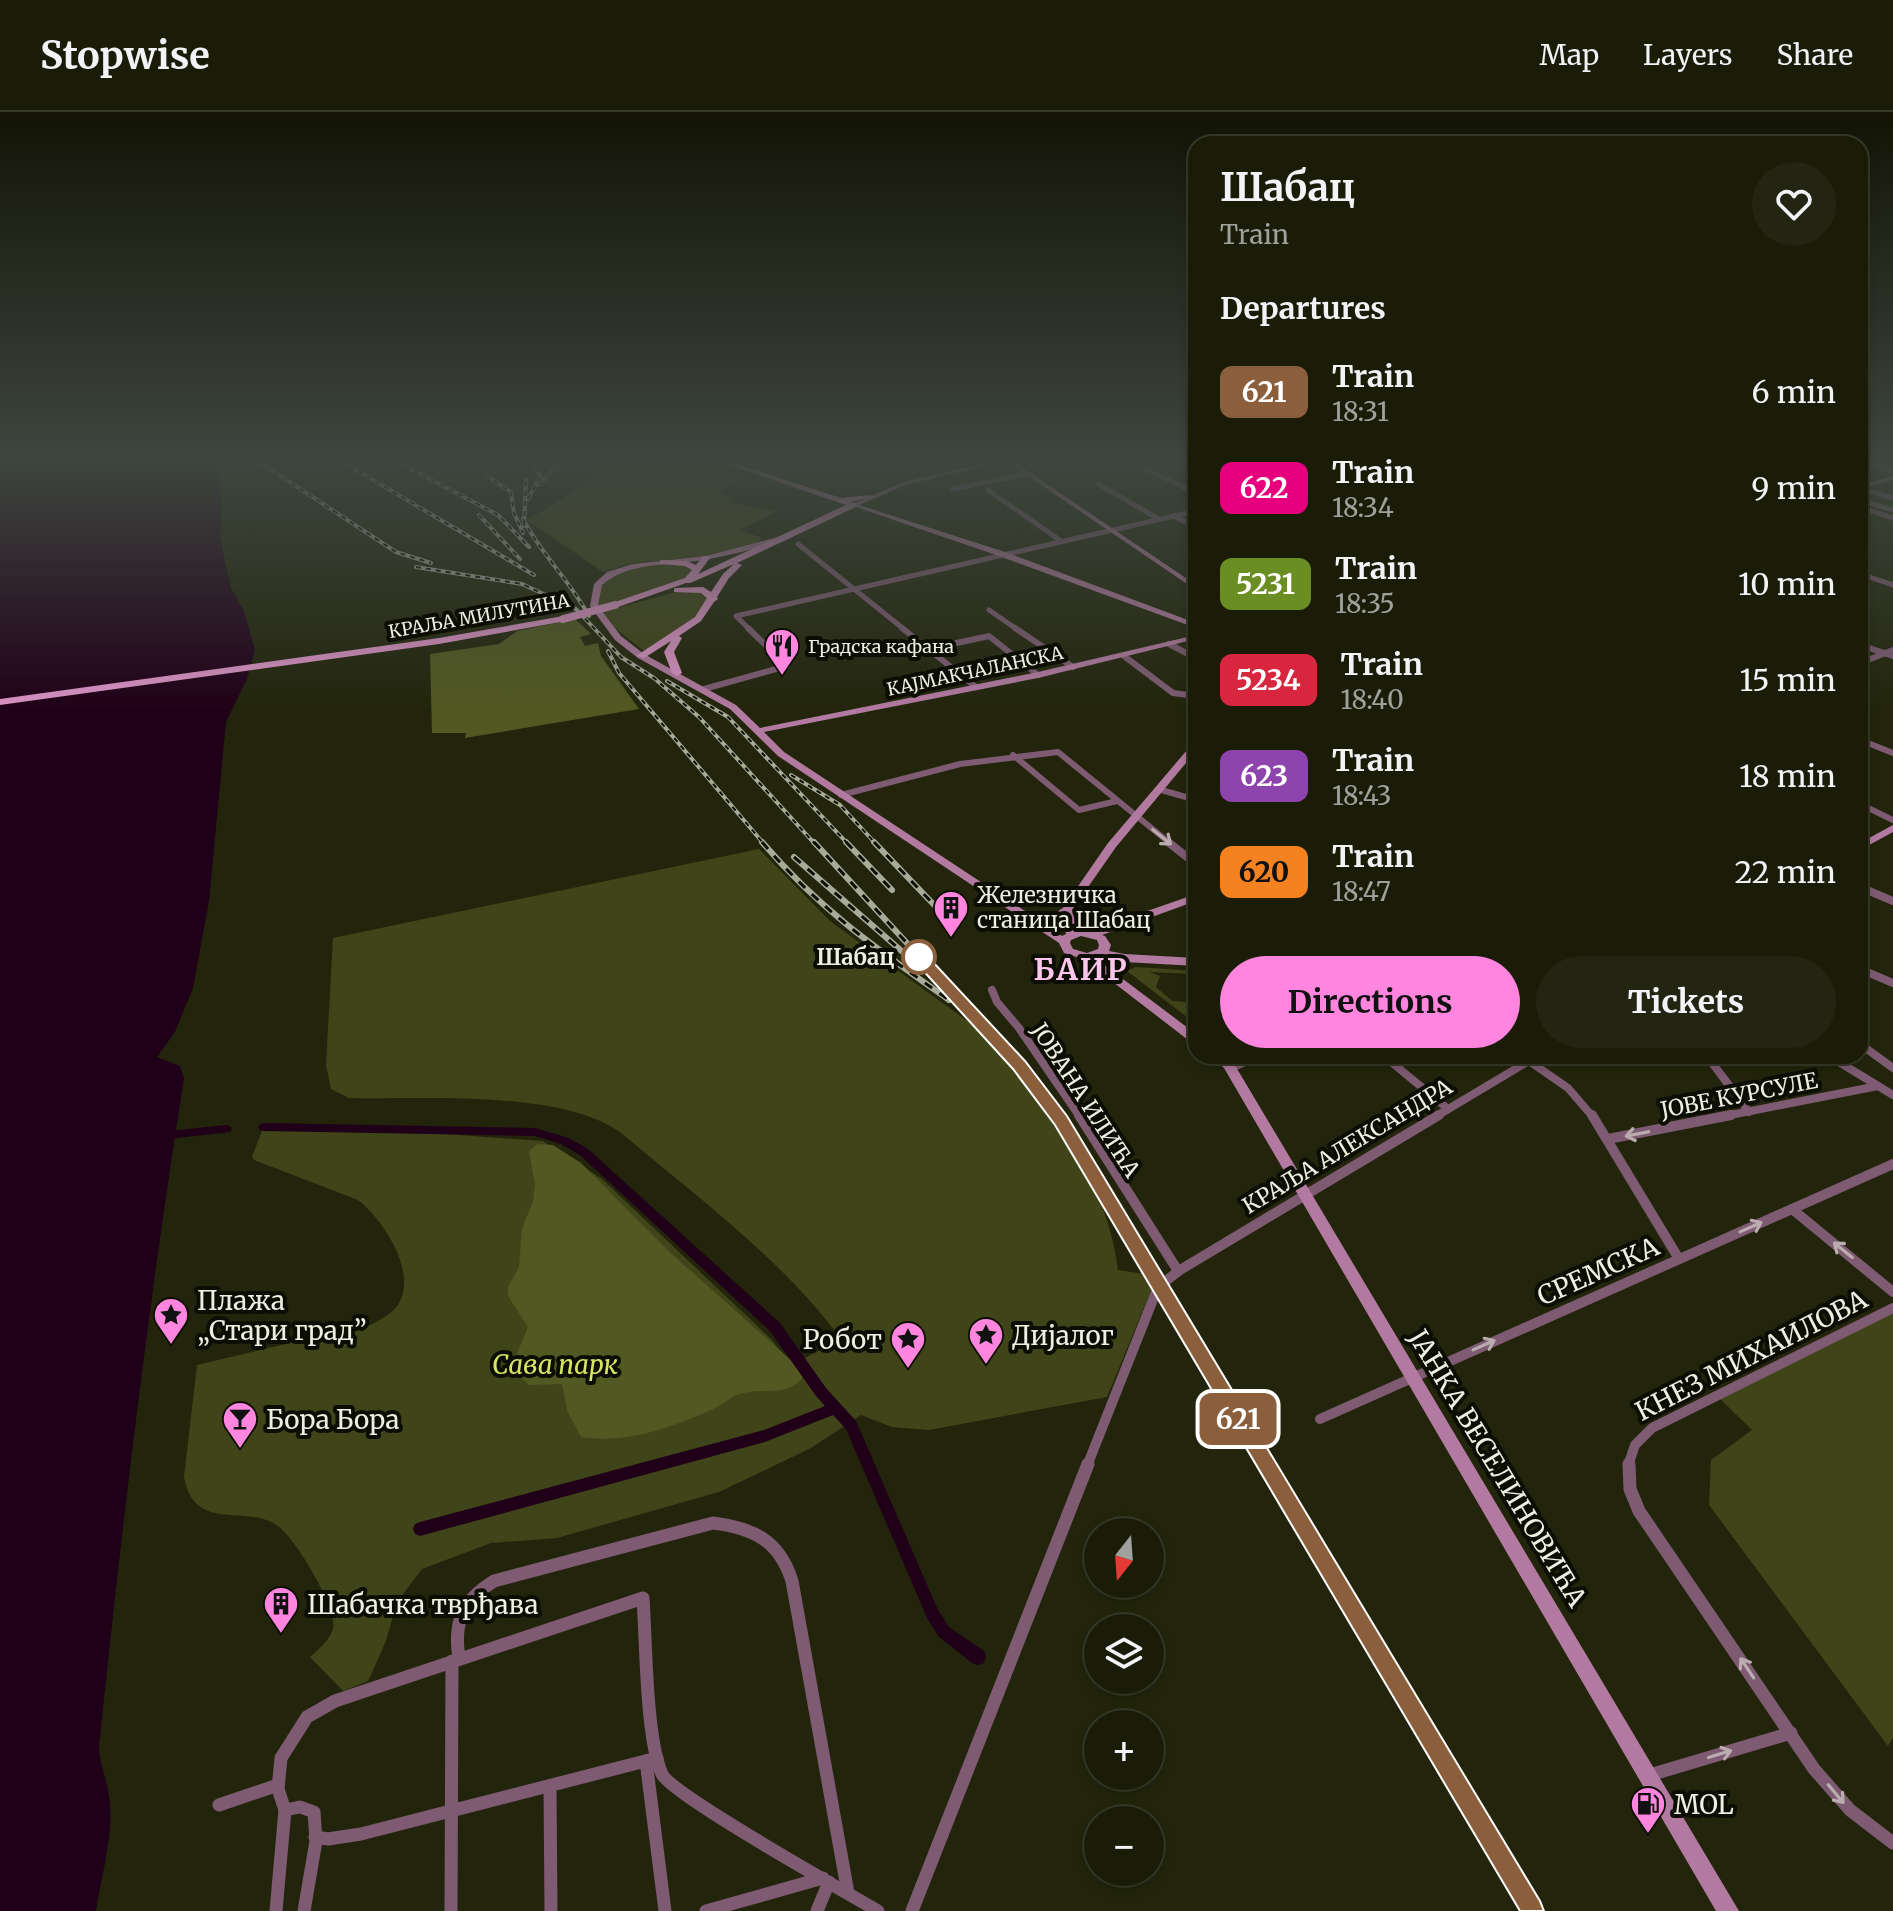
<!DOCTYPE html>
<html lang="en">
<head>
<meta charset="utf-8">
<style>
  body { margin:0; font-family:Merriweather,serif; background:#232512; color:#f1f3f6; height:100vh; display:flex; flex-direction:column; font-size:30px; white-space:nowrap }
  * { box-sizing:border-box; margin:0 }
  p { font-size:26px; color:#9fa19c }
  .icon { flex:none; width:44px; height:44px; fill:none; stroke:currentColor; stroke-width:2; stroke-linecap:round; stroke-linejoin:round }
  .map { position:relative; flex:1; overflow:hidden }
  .side { position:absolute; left:1188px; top:24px; width:680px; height:928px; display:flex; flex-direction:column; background:#1a1c08; border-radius:24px; box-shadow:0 4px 12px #0003,0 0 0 2px #383a29 }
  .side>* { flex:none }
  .badge { padding:0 16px; border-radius:12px; font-size:28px; line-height:52px }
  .needle { width:52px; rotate:197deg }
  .tools { position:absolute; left:1084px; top:1406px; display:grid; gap:16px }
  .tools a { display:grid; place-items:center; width:80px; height:80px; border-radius:50%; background:#1a1c08; box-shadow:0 4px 12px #0003,0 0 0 2px #383a29; font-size:40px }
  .map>.badge { position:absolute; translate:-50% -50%; box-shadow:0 0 0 4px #fff }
  h2 { padding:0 32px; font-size:30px; line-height:72px }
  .round { display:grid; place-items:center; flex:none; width:84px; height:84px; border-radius:42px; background:#232512 }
  .headline { display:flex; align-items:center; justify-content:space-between; height:136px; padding:0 32px }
  h1 { font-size:38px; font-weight:700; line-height:60px }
  .primary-button { display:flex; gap:16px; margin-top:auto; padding:16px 32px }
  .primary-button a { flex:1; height:92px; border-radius:48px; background:#ff85de; color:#111; font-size:32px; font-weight:700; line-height:92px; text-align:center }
  .primary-button a+a { background:#232512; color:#f1f3f6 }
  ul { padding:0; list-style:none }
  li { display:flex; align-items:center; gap:24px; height:96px; padding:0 32px }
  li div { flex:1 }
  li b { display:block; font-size:30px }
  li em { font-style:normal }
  li .badge { min-width:88px; font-weight:700; text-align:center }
  header { display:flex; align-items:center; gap:48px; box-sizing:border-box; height:112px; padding:0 40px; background:#1a1c08; border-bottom:2px solid #383a29 }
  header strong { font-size:38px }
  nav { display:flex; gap:44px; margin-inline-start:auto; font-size:28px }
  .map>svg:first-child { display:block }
</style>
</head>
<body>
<header>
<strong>Stopwise</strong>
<nav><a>Map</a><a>Layers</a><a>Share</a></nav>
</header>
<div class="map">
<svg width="1893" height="1799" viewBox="0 0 1893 1799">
  <rect width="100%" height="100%" fill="#22250b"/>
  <!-- green -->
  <g fill="#404519">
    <polygon points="595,349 709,349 747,365 716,381 734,387 731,391 777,399 740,418 762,426 759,431 709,444 634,451 603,460 527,408 605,360 587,351"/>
    <polygon points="660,452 683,452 693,458 688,466 598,496 602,471 622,458"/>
    <polygon points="680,479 699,479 709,485 698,503 644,539 611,513 602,500"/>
    <path d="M759 737 830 809 992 927C1049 989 1108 1072 1118 1158L1151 1163 1155 1169 1107 1285 929 1318 892 1315 861 1303 811 1336 719 1380 557 1426 491 1431 422 1457 397 1490 386 1529 368 1569 343 1579 310 1545C319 1537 329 1529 333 1517 339 1498 295 1426 279 1415 247 1390 195 1423 184 1365L197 1253 324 1223 332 1229C350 1221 373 1214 389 1202 427 1174 385 1108 358 1088L254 1048 252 1045 262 1019 416 1020 543 1029 602 1067 771 1227 792 1253 841 1227C783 1148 696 1084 620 1020 559 977 422 988 349 986L331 977 326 953 333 826Z"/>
    <polygon points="1136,855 1196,859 1196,862 1149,860 1160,864 1156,875 1172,889 1196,891 1196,912 1127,859"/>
    <polygon points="1893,1193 1893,1626 1888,1634 1709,1393 1711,1348 1752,1318 1718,1285"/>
  </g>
  <!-- forest -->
  <g fill="#515821">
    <polygon points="575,507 591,522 580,525 585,534 598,531 601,544 639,597 465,626 466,621 432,621 430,542 499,532 517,519"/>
    <path d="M537 1032 553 1033 581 1051 675 1145 801 1257 803 1265C786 1287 762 1274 740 1282 730 1285 722 1293 713 1297 671 1316 626 1332 581 1325L567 1298 562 1272 529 1273 511 1256 528 1215 508 1184V1175L519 1155 522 1116 533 1090 535 1072 529 1039Z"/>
  </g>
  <!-- water -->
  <path fill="#200018" d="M0 349H224L219 364 222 389 220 426 231 476 244 499 255 538 247 567 226 610 209 789 193 876 175 920 157 945 180 954 184 966C149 1188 122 1411 99 1635 100 1653 107 1668 109 1684 115 1720 101 1764 96 1799H0Z"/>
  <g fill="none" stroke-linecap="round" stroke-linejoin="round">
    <!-- canal -->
    <g fill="#200018" fill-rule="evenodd">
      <polygon points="264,1011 535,1016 569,1026 588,1037 780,1211 826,1276 856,1309 938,1498 949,1515 984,1539 986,1545 984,1551 978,1553 972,1551 939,1525 928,1508 846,1317 833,1303 765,1330 420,1424 415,1422 413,1417 415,1412 420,1410 764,1318 825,1294 816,1284 770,1219 580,1043 561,1032 535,1024 264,1019 260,1018 258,1015 260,1012"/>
      <polygon points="226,1013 230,1014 232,1017 230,1020 160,1028 156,1027 154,1024 156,1021 160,1020"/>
    </g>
    <!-- street-far4 -->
    <g stroke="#7e5b73" stroke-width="5">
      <polyline points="1129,349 1196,381"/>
      <polyline points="1860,350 1893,359"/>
      <polyline points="1098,372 1159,407"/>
      <polyline points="1860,376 1893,386"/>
      <polyline points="953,377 1028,362"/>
      <polyline points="988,378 1061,429"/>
      <polyline points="1860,388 1893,398"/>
      <polyline points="1860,395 1893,406"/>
      <polyline points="1174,404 1196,415"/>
      <polyline points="798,432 905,518"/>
      <polyline points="1860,462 1893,473"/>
      <polyline points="989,498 1018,518"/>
      <polyline points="750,518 736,504 1196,399"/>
    </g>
    <!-- street-far3 -->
    <g stroke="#7e5b73" stroke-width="6">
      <polyline points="902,516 976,575"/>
      <polyline points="1015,516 1073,555"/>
      <polyline points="1169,532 1196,546"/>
      <polyline points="1860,533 1893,544"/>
      <polyline points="929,537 989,524 1038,563"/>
      <polyline points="1124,544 1173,581 1196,584"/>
      <polyline points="1860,551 1893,538"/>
      <polyline points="704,577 787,554 748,516"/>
      <polyline points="1860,628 1893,641"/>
      <polyline points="1013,643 1079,698 1117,689"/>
      <polyline points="1158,677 1196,688"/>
      <polyline points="841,683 960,652 1058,640 1171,732"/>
      <polyline points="1860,692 1893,708"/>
    </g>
    <!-- street-far2 -->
    <g stroke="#7e5b73" stroke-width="8">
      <polyline points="1168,730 1196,752"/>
      <polyline points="1860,775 1893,789"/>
      <polyline points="1860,857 1893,871"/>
      <polyline points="992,878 997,890 1019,916 1080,1005"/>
      <polyline points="1860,932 1893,956"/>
      <polyline points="1384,944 1448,997"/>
      <polyline points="1707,944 1749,1000"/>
      <polyline points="1829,944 1893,983"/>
      <polyline points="1529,949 1568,976 1593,1005"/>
      <polyline points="1231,956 1258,944"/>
      <polyline points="1435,1005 1537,944"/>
      <polyline points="1720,1005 1878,974"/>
    </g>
    <!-- street-far1 -->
    <g stroke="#7e5b73" stroke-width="10">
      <polyline points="1079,1003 1178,1159"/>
      <polyline points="1592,1003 1679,1147"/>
      <polyline points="1608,1027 1731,1003"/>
      <polyline points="1792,1097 1893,1180"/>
      <polyline points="1320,1307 1893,1052"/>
      <polyline points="1087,1354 1158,1175 1180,1158 1439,1003"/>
      <polyline points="1628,1354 1635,1333 1652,1316 1893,1196"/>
    </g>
    <!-- street -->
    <g stroke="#7e5b73" stroke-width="13">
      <polyline points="1629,1352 1630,1377 1639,1399 1814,1657 1850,1698 1893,1731"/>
      <path d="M459 1546C453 1510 463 1488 494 1469L713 1411C753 1416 779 1428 792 1469L848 1781"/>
      <polyline points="646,1649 665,1799"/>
      <polyline points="1650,1663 1791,1621"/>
      <polyline points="550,1674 551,1799"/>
      <polyline points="219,1693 278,1673"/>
      <polyline points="285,1698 300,1695 314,1700 316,1729 304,1799"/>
      <polyline points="315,1725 328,1727 361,1722 657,1646"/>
      <path d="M276 1799 285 1698 278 1677 281 1646 307 1605 335 1589 643 1486C646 1528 646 1628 662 1662 672 1683 846 1780 878 1799"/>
      <polyline points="451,1799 452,1549"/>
      <polyline points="706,1799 823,1766"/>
      <polyline points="817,1799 829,1770"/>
      <polyline points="912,1799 1088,1352"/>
    </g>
    <!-- secondary -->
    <g fill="#b37aa1" fill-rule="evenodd">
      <polygon points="995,349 1013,349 1196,473 1196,478 1006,349 908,372 859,393 1005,440 1196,511 1196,516 999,444 850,393 904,370"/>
      <polygon points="1893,364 1893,368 1860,377 1860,373"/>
      <path d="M782 424 788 425C770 434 723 445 703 448 669 454 630 449 602 473L598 494 621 524 644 542 736 593 760 616 1038 560 1196 523V527L1038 566 764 620 784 640 1031 803 1048 805 1063 796 1108 731 1193 631 1196 630V639L1116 735 1072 798 1077 817 1090 819 1196 782V789L1102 823 1105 824 1111 833 1109 839 1125 842 1196 846V854L1125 850 1099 844 1095 846 1196 922V932L1192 931 1083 847 1064 841 1059 831 778 644 730 597 638 546 615 528 590 494 594 472 607 460 633 452 706 444ZM1063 805 1066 822 1062 824 1043 811H1054ZM1081 824 1097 828 1099 833 1098 837 1087 841 1073 837 1070 831 1071 828Z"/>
      <polygon points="1893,713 1893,720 1860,738 1860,731"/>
      <polygon points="1211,944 1225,944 1233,950 1739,1799 1716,1799 1224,956"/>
    </g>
    <!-- primary -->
    <g fill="#db92c5" fill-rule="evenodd">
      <polygon points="717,349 728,349 841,386 870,383 874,385 850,390 856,391 856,395 737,451 742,453 729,466 717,485 718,487 714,490 701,509 679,524 682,526 674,540 682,561 677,564 672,561 664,540 671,529 644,546 636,544 695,505 707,486 701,481 674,480 674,476 703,475 711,480 723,462 734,452 690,471 686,471 618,495 612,495 612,491 685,466 692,458 685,454 660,452 660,448 687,449 696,453 703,444 709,444 710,446 698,462 846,393"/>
      <polygon points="563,504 568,507 566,509 439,532 0,593 0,587 439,526"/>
    </g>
    <defs>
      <g id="rail-far3">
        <polyline points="258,349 396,440 431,451"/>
        <polyline points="341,349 534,463"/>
        <polyline points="396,349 498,403 529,435"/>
        <polyline points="486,363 511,380 514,401 523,421"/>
        <polyline points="539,373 560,349"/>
        <polyline points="528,387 540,365 534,352"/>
        <polyline points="479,403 520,447"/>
        <path d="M523 407C541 442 570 469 589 504"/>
        <polyline points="524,414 526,367"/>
        <polyline points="416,455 522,472 576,497 621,545 654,566 699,605 815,732"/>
        <polyline points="608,539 619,561 764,732"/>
        <polyline points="667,569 728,605 848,732"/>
        <polyline points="791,663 840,693 876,732"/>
      </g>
      <g id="rail-far2">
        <path d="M762 730C820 798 877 837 949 888"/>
        <polyline points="814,730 1019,953 1059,1005"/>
        <polyline points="846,730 892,778"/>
        <polyline points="874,730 938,797"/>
        <polyline points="794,745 905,842"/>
      </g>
      <polyline id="rail-far1" points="1057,1003 1266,1354"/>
      <polyline id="rail" points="1265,1352 1530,1799"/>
    </defs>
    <!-- rail-far3 casing -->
    <use href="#rail-far3" stroke="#a8ab98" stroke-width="4"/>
    <!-- rail-far2 casing -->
    <use href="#rail-far2" stroke="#a8ab98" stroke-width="6"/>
    <!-- rail-far1 casing -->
    <use href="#rail-far1" stroke="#a8ab98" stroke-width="7"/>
    <!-- rail casing -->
    <use href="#rail" stroke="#a8ab98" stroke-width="8"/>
    <!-- rail-far3 -->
    <use href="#rail-far3" stroke="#0c0e04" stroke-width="2" stroke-dasharray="5" stroke-linecap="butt"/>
    <!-- rail-far2 -->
    <use href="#rail-far2" stroke="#0c0e04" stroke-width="3" stroke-dasharray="9" stroke-linecap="butt"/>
    <!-- rail-far1 -->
    <use href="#rail-far1" stroke="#0c0e04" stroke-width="4" stroke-dasharray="11" stroke-linecap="butt"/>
    <!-- rail -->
    <use href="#rail" stroke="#0c0e04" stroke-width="5" stroke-dasharray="14" stroke-linecap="butt"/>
    <!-- primary-bridge -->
    <polyline stroke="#db92c5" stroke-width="8" points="563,507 615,493"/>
  </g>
  <!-- one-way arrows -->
  <defs><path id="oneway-shaft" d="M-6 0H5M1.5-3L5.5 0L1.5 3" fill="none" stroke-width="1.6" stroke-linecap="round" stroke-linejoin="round" transform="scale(2)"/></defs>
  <g stroke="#bbadaf">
    <use href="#oneway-shaft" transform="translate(1162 725) rotate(39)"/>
    <use href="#oneway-shaft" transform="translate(1637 1022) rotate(169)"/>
    <use href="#oneway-shaft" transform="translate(1751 1115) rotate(-24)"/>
    <use href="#oneway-shaft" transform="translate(1843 1138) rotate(-141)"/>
    <use href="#oneway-shaft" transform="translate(1484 1233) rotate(-24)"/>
    <use href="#oneway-shaft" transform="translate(1747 1556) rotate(-124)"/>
    <use href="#oneway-shaft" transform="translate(1720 1642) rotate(-17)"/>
    <use href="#oneway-shaft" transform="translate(1836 1682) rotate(50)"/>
  </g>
  <!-- sky -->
  <linearGradient id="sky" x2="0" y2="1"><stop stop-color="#131406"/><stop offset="0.58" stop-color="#3e463f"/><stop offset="1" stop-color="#3e463f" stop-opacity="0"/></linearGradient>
  <rect width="1893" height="601" fill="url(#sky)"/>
  <!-- line -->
  <polygon fill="#8b5e3c" stroke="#fff" stroke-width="2" points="908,835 919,835 1025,949 1067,1004 1540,1789 1544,1799 1520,1799 1055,1013 1013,957 908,842"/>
  <!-- icons -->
  <defs>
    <symbol id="restaurant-pin" viewBox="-11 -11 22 30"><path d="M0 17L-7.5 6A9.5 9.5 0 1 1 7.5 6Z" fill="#ff85de" stroke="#0c0e04"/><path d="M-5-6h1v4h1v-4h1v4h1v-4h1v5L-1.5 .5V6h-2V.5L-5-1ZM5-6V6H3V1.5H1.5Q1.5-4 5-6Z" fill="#111"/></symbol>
    <symbol id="building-pin" viewBox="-11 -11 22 30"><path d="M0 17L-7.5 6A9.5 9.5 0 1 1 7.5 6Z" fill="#ff85de" stroke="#0c0e04"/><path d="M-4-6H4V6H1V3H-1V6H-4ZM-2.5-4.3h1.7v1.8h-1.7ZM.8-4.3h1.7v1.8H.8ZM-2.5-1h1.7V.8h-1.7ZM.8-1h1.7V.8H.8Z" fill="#111"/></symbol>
    <symbol id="sight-pin" viewBox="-11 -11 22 30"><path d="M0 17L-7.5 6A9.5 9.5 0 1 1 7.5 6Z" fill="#ff85de" stroke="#0c0e04"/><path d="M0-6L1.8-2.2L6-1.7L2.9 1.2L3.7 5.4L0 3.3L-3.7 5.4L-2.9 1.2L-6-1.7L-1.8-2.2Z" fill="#111"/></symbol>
    <symbol id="bar-pin" viewBox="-11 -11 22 30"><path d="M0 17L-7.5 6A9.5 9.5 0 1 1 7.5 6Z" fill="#ff85de" stroke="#0c0e04"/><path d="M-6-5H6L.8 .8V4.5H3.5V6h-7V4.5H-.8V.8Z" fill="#111"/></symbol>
    <symbol id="fuel-pin" viewBox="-11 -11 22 30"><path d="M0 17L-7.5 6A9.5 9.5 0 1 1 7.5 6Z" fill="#ff85de" stroke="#0c0e04"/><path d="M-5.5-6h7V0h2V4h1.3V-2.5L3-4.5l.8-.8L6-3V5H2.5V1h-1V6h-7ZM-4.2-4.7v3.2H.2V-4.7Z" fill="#111"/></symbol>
  </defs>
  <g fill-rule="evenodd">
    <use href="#restaurant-pin" x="762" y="514" width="40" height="54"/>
    <use href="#building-pin" x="931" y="776" width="40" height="54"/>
    <use href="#sight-pin" x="151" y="1183" width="40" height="54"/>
    <use href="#sight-pin" x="966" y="1203" width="40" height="54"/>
    <use href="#sight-pin" x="888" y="1207" width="40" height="54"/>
    <use href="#bar-pin" x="220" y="1287" width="40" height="54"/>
    <use href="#building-pin" x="261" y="1472" width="40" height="54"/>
    <use href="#fuel-pin" x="1628" y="1672" width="40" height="54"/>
  </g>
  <!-- markers -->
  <circle fill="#fff" stroke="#8b5e3c" stroke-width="4" cx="919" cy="845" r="16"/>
  <g text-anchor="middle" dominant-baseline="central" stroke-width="8" stroke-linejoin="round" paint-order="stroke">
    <!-- far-street labels -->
    <g font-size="18" fill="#edf0e0" stroke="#0c0e04">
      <text transform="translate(479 504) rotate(-10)">КРАЉА МИЛУТИНА</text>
      <text transform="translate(975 559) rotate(-12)">КАЈМАКЧАЛАНСКА</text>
    </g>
    <!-- far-poi labels -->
    <g font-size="18" fill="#edf0e0" stroke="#0c0e04" text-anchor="start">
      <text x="808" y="534">Градска кафана</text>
    </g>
    <!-- poi labels -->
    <g font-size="22" fill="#edf0e0" stroke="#0c0e04" text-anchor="start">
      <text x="977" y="783">Железничка<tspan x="977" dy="25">станица Шабац</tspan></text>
    </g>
    <!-- stop labels -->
    <g font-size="22" font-weight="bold" fill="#edf0e0" stroke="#0c0e04" text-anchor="end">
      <text x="895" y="845">Шабац</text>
    </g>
    <!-- street labels -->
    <g font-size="22" fill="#edf0e0" stroke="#0c0e04">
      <text transform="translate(1739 983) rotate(-11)">ЈОВЕ КУРСУЛЕ</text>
      <text transform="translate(1086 988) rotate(57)">ЈОВАНА ИЛИЋА</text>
      <text transform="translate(1347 1034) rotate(-31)">КРАЉА АЛЕКСАНДРА</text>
    </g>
    <!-- near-street labels -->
    <g font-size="26" fill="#edf0e0" stroke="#0c0e04">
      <text transform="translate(1598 1159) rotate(-24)">СРЕМСКА</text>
      <text transform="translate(1751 1243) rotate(-27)">КНЕЗ МИХАИЛОВА</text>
      <text transform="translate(1498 1356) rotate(59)">ЈАНКА ВЕСЕЛИНОВИЋА</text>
    </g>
    <!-- near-poi labels -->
    <g font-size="26" fill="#edf0e0" stroke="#0c0e04" text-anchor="start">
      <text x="197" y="1188">Плажа<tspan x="197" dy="30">„Стари град”</tspan></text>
      <text x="1012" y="1223">Дијалог</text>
      <text x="882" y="1227" text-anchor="end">Робот</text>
      <text x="266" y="1307">Бора Бора</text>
      <text x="307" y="1492">Шабачка тврђава</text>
      <text x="1674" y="1692">MOL</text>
    </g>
    <!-- near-park labels -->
    <g font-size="26" font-style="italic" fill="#d6e660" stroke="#0c0e04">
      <text x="555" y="1252">Сава парк</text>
    </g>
    <!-- district labels -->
    <g font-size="30" font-weight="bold" letter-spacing="2" fill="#fec6ec" stroke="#0c0e04">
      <text x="1081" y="857">БАИР</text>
    </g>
  </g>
</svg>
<div class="tools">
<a><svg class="needle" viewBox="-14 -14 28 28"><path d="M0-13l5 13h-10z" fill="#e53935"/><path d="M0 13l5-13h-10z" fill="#9fa19c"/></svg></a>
<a><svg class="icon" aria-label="layers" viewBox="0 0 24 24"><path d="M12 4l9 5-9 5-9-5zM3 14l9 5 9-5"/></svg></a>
<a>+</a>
<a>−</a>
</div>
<b class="badge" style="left:1238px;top:1307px;background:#8b5e3c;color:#fff">621</b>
<section class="side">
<div class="headline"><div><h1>Шабац</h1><p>Train</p></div><a class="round"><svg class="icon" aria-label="heart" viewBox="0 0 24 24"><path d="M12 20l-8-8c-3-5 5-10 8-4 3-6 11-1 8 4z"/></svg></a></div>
<h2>Departures</h2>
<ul>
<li><span class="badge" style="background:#8b5e3c;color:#fff">621</span><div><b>Train</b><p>18:31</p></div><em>6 min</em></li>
<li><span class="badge" style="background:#e6007e;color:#fff">622</span><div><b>Train</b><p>18:34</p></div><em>9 min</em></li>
<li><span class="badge" style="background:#6b8e23;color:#fff">5231</span><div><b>Train</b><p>18:35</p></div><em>10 min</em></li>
<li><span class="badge" style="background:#d7263d;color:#fff">5234</span><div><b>Train</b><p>18:40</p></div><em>15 min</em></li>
<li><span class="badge" style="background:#8e44ad;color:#fff">623</span><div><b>Train</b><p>18:43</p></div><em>18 min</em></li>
<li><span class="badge" style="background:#f58220;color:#111">620</span><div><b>Train</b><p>18:47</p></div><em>22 min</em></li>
</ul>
<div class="primary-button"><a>Directions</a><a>Tickets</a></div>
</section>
</div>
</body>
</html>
